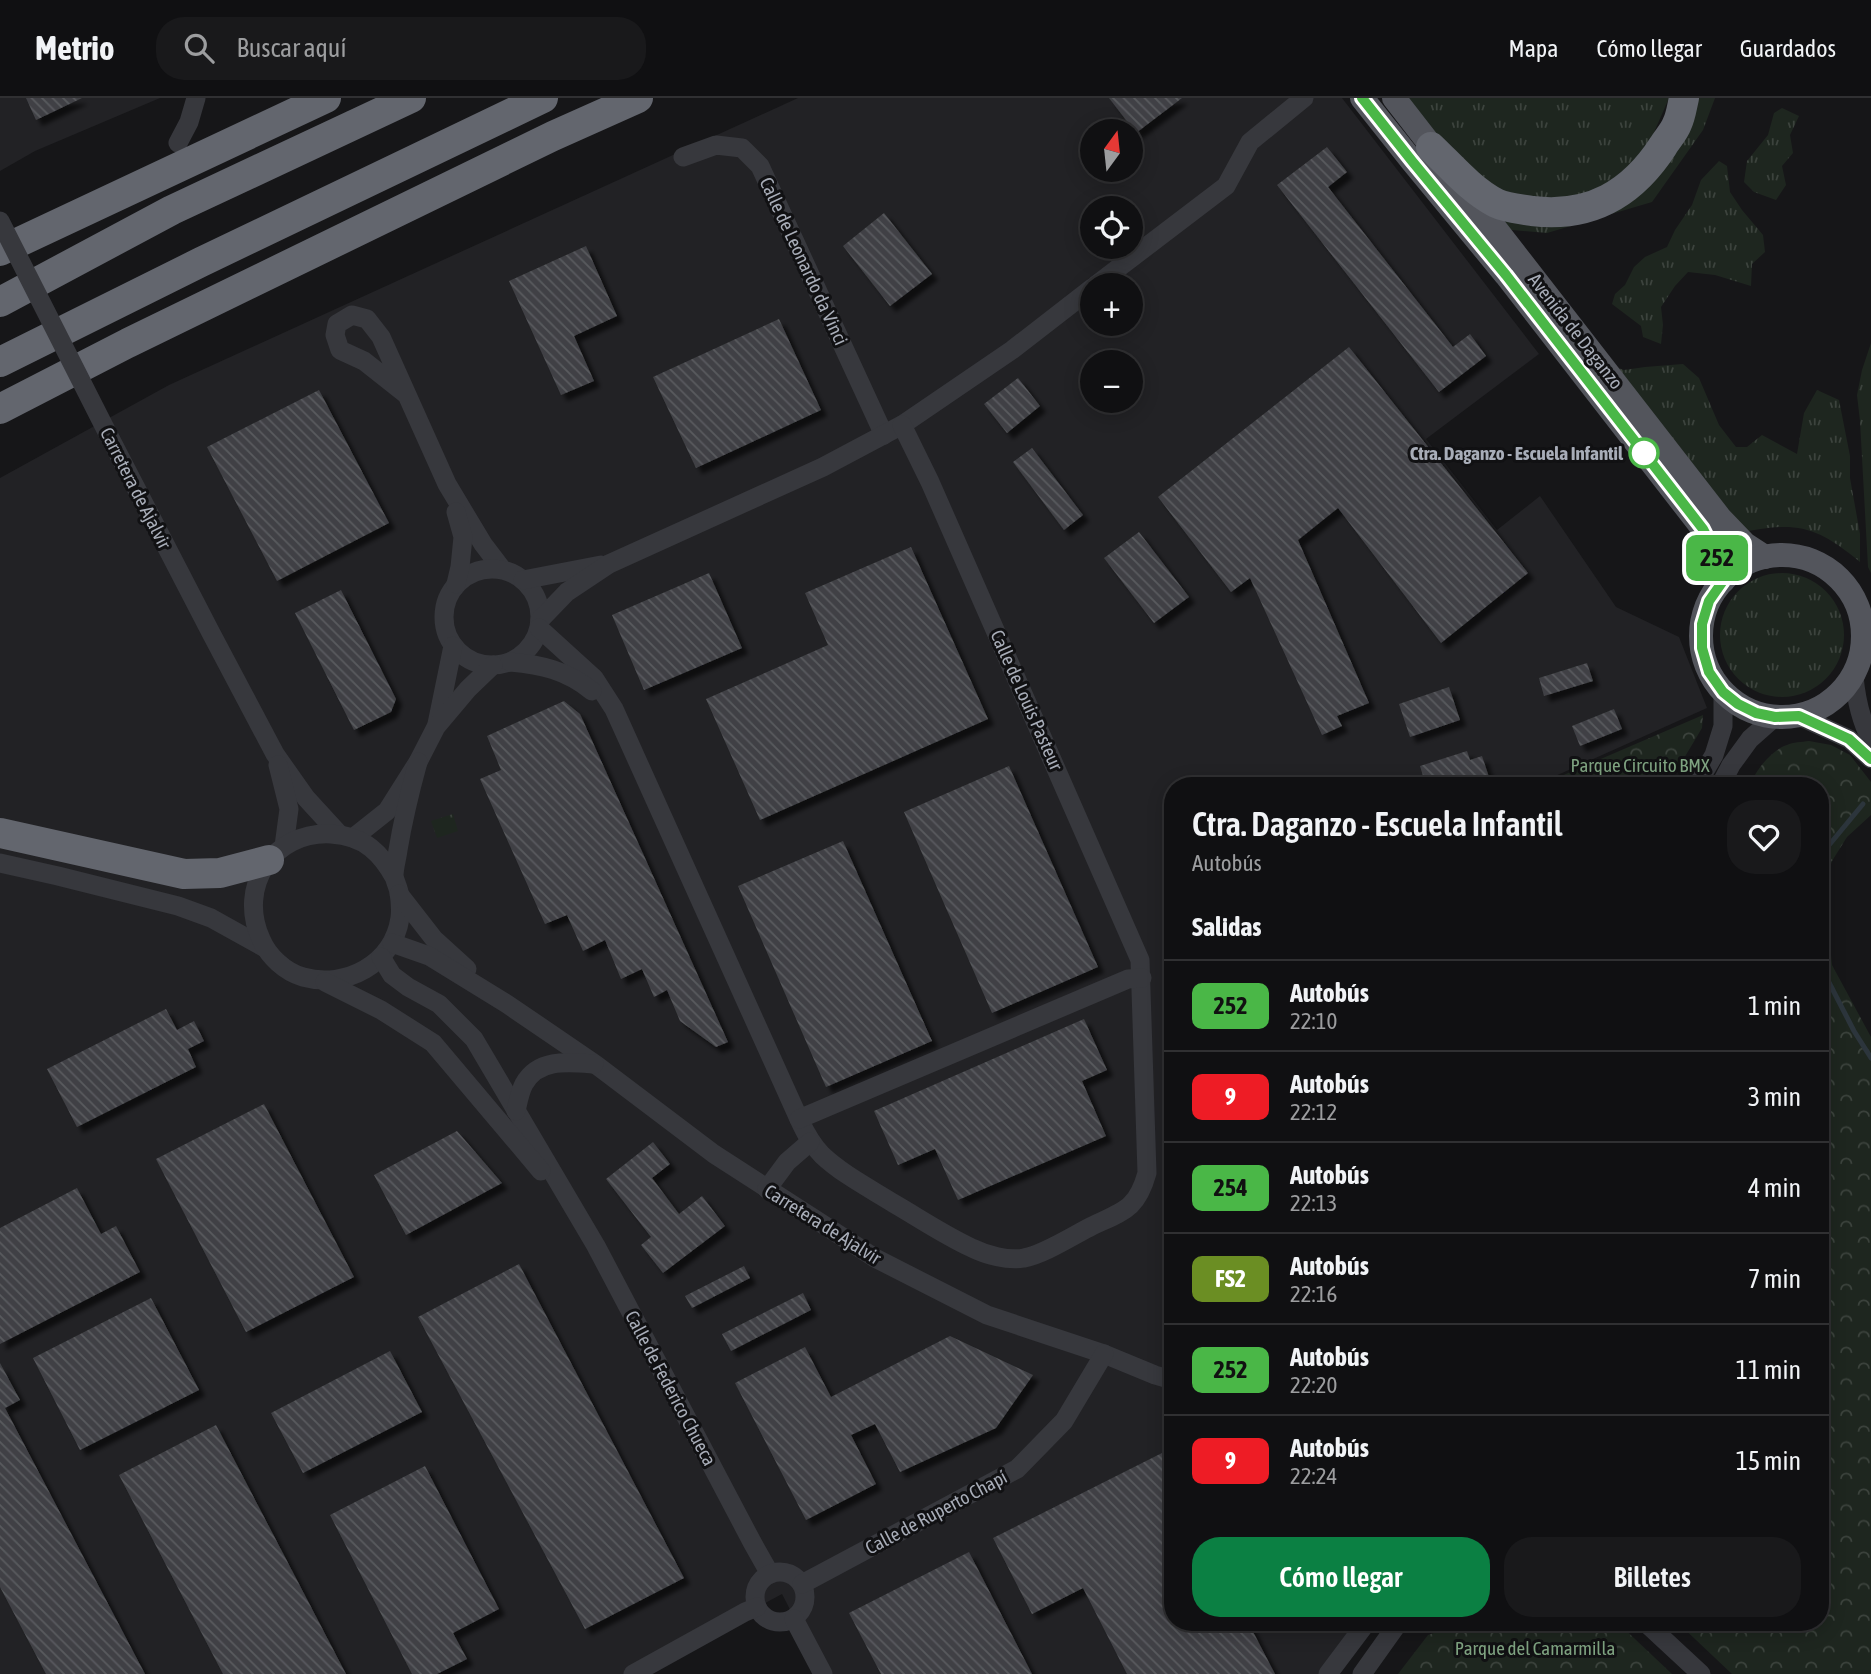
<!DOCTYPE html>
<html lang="es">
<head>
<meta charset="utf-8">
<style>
  body { margin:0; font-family:"Asap Condensed",sans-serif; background:#19191b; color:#f1f3f6; height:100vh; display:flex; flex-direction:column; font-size:26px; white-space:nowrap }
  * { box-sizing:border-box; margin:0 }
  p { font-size:23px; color:#9c9d9f }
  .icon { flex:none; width:38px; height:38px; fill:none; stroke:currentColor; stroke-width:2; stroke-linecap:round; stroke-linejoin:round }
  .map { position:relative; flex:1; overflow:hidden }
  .sheet { position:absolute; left:1164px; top:679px; width:665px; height:854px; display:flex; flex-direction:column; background:#101012; border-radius:28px; box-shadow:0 4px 18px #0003,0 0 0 2px #303032 }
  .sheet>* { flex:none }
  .badge { padding:0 14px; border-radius:10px; font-size:24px; line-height:46px }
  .needle { width:46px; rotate:15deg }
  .buttons { position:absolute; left:1080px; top:21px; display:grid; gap:14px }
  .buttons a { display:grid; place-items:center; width:63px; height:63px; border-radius:50%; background:#101012; box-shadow:0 4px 18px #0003,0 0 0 2px #303032; font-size:35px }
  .map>.badge { position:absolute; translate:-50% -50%; box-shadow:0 0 0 4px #fff }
  h2 { padding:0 28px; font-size:26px; line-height:63px }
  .round { display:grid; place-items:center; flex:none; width:74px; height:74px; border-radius:28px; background:#19191b }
  .overview { display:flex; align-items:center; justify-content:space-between; height:119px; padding:0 28px }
  h1 { font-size:33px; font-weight:600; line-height:52px }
  .action { display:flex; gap:14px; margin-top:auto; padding:14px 28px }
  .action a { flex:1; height:80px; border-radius:28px; background:#0b8043; color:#fff; font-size:28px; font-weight:600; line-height:80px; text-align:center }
  .action a+a { background:#19191b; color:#f1f3f6 }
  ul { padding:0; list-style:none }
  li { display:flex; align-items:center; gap:21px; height:91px; padding:0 28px; border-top:2px solid #303032 }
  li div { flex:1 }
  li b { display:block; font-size:26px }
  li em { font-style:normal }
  li .badge { min-width:77px; font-weight:700; text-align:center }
  header { display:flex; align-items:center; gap:42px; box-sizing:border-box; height:98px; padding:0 35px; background:#101012; border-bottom:2px solid #303032 }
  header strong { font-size:33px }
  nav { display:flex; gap:38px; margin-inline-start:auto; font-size:24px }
  .search { width:490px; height:63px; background:#19191b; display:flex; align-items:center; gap:18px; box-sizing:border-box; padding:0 24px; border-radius:28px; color:#9c9d9f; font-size:26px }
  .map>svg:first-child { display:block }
</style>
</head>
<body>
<header>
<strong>Metrio</strong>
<div class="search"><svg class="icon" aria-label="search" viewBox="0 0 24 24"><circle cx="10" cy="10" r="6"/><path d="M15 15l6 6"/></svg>Buscar aquí</div>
<nav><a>Mapa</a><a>Cómo llegar</a><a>Guardados</a></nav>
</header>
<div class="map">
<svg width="1871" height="1576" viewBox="0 0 1871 1576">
  <defs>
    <pattern id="grass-tufts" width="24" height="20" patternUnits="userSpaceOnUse" patternTransform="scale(1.75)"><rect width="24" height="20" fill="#1e261f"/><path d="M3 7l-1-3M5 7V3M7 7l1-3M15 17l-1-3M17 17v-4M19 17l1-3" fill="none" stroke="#3c433d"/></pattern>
    <pattern id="park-crowns" width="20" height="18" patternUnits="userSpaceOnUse" patternTransform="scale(1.75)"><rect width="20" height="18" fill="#1e261f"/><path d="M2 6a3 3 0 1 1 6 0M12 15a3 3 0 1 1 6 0" fill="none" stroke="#3c433d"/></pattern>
    <pattern id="building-back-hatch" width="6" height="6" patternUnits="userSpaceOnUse" patternTransform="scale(1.75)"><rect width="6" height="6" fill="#404145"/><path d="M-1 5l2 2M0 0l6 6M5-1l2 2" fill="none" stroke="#595a5e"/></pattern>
    <filter id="shadow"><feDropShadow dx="6" dy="6" stdDeviation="2" flood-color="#0009"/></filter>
  </defs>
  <rect width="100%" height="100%" fill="#161618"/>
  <!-- built -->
  <g fill="#222225" fill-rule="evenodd">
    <polygon points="0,0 160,0 35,53 0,73"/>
    <path d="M798 0H1342L1539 256 1426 341 1497 432 1540 398 1616 509 1679 539 1707 610 1533 688H1172V1524H1367L1328 1576H823L782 1496 633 1576H0V380L169 287ZM1092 33H1130V72H1092ZM1092 110H1130V149H1092ZM1092 187H1130V226H1092ZM1092 264H1130V303H1092Z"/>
  </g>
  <!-- grass -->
  <g fill="url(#grass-tufts)">
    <polygon points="1407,0 1669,0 1648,48 1630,70 1594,93 1562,102 1533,101 1500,92 1440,47"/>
    <path d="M1693 0H1715L1703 32 1652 104 1547 135 1502 131 1495 133 1585 234 1609 267 1624 272 1645 269 1683 266 1699 280 1719 327 1736 349H1747L1762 337 1797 356 1804 315 1817 292 1839 302 1850 358V380L1860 436V464C1812 424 1793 424 1733 436L1489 140 1453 87C1465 94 1477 104 1489 110 1550 137 1624 116 1664 64 1678 45 1686 22 1693 0Z"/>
    <polygon points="1782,10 1799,18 1790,37 1793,55 1782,68 1786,87 1776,102 1754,94 1744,84 1747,63 1768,37 1774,15"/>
    <polygon points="1719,63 1727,68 1730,94 1742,112 1763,137 1765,154 1752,166 1751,188 1715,177 1688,174 1675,188 1661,209 1663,227 1661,246 1643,239 1641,228 1612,206 1615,196 1625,187 1634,169 1645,159 1667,149 1675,132 1692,107 1701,82"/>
    <polygon points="1871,245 1871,475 1868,469 1860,323 1857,297 1862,272"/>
    <circle cx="1782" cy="537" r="62"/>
  </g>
  <!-- park -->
  <g fill="url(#park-crowns)">
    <polygon points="1703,617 1702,630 1677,672 1660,677 1656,688 1538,688"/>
    <path d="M1809 643 1831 647 1850 657 1871 684V717L1847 739 1832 763 1824 789 1832 867 1871 939V1576H1732L1677 1524H1820V688H1750C1755 673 1771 652 1787 647 1793 644 1802 644 1809 643Z"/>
    <polygon points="453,716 458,733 437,740 431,723"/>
    <polygon points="1465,1524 1617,1524 1672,1576 1398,1576 1428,1537"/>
  </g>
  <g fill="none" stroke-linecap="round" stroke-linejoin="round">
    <!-- stream -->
    <g stroke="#2c353c" stroke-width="5">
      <polyline points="1820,758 1863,706"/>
      <polyline points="1820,867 1854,933 1871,960"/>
    </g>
  </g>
  <!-- building -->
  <g fill="url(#building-back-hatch)" filter="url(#shadow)">
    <polygon points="26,0 82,0 36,22"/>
    <polygon points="1109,0 1182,0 1136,35"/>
    <polygon points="1327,49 1347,74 1328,89 1453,249 1470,236 1486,258 1439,294 1277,87"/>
    <polygon points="884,115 932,176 890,208 843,148"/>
    <polygon points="586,148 617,218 574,238 594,283 561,297 509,183"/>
    <polygon points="779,221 821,312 696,370 653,279"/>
    <polygon points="1349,249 1528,475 1441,545 1338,410 1298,442 1369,605 1337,618 1342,628 1322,637 1250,480 1231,494 1158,399"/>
    <polygon points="1018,280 1040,308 1007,335 984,306"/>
    <polygon points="319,292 389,425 277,483 207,349"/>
    <polygon points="1032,350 1083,417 1064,432 1013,364"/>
    <polygon points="1139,434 1189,499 1154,525 1104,460"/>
    <polygon points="911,449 988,621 760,722 706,601 828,547 805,495"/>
    <polygon points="709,475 742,550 644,592 612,517"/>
    <polygon points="341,492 396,601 391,614 354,632 295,515"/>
    <polygon points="1587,565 1593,583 1544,598 1539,580"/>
    <polygon points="1449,589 1460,622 1410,639 1399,606"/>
    <polygon points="564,603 580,616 728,944 716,949 680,923 667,892 654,899 642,871 621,881 605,842 583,853 567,817 545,826 480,681 501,672 487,638"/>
    <polygon points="1614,611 1622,631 1580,648 1572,628"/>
    <polygon points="1467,653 1470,662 1482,658 1491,685 1482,688 1426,688 1420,668"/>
    <polygon points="1009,668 1098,869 992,915 904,714"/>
    <polygon points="843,743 932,943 826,989 738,788"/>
    <polygon points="166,911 177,932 194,923 204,943 188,951 196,969 77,1029 47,971"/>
    <polygon points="1084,921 1107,972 1082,983 1106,1038 958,1102 935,1051 898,1067 874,1013"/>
    <polygon points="264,1006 354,1179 246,1234 156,1061"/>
    <polygon points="457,1033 502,1085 406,1137 374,1077"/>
    <polygon points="653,1044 670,1066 652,1080 679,1116 702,1098 725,1128 663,1175 641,1147 651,1139 606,1081"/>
    <polygon points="77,1090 101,1136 116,1128 140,1174 0,1246 0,1130"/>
    <polygon points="519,1166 684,1480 585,1531 418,1219"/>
    <polygon points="744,1168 750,1180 692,1210 685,1198"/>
    <polygon points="803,1195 811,1212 731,1253 722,1236"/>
    <polygon points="151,1200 199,1292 80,1352 33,1260"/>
    <polygon points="950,1238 1033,1277 996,1330 900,1374 875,1326 851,1337 876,1386 806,1422 735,1285 805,1249 831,1299"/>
    <polygon points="390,1253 422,1314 303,1375 271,1315"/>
    <polygon points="0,1265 20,1302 5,1310 145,1576 46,1576 0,1489"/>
    <polygon points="216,1327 346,1576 223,1576 119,1377"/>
    <polygon points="1162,1355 1172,1375 1172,1524 1248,1524 1275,1576 1127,1576 1083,1490 1032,1516 993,1440"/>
    <polygon points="425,1368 499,1511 453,1535 467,1561 437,1576 412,1576 330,1417"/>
    <polygon points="969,1454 1032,1576 881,1576 849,1515"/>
  </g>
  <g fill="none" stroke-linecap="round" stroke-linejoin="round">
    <!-- minor -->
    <g stroke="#37383d" stroke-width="19">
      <polyline points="178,45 189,24 196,0"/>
      <polyline points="683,59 716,47 742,50 760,68 884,337"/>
      <polyline points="1096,187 1226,88 1250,44 1304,0"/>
      <polyline points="407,297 364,263 340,252 335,237 337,226 352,217 367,221 381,239 447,386 483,446 502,471"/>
      <polyline points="108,336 211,535 275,656 306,700 339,736"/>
      <circle cx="492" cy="519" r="48"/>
      <polyline points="523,482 601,467"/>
      <polyline points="456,486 460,469 463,439 456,414"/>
      <polyline points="540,522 567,494 609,466 823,369 902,327 1012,252 1092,190"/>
      <path d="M539 530 594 580 614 611 799 1021C805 1034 811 1046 822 1057 842 1076 869 1090 893 1105 919 1120 944 1137 972 1150 986 1157 1008 1163 1024 1160 1043 1157 1074 1137 1092 1128 1124 1113 1137 1111 1147 1075L1140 862 930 384 902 327"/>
      <path d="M510 564C542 567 566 572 592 593"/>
      <path d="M1854 578C1856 601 1860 621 1871 642"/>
      <polyline points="1799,618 1849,641 1871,661"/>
      <polyline points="437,626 453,548"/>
      <polyline points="278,667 289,711 284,748"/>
      <polyline points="1696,688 1714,657 1723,628 1723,594"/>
      <polyline points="1720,688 1731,667 1750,641 1775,619"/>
      <polyline points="353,740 387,713 418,664 436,629 468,591 493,567"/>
      <polyline points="0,765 58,778 178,808 211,820 265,850"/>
      <path d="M394 779C388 768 381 758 371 750 360 741 346 737 331 736 273 733 237 789 261 841 268 858 285 874 303 879 346 891 393 866 400 820 401 813 400 801 399 794 398 789 395 783 394 778 394 770 397 760 398 752 403 722 410 693 418 664"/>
      <polyline points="399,796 434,841 467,871"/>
      <polyline points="392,845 429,858 507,906 595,966 714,1056 875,1160 987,1217 1104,1256 1155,1277 1172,1282"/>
      <polyline points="381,859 392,877 408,889 439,906 474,941 596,1148 752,1444 770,1476"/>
      <polyline points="325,884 381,912 433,945 541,1073"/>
      <path d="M516 1013C518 1004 520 993 524 986 538 960 569 964 594 966"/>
      <polyline points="799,1021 1128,881 1142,880"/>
      <polyline points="767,1091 787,1064 810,1044"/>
      <circle cx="780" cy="1499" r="25"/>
      <polyline points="802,1486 1017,1371 1064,1323 1104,1256"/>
      <polyline points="794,1521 823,1576"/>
      <polyline points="1645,1524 1701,1576"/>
      <polyline points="633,1576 745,1514 757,1509"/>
      <polyline points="1328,1576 1367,1524"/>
      <polyline points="1362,1576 1399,1524"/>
    </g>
    <!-- major -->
    <g stroke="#53555c" stroke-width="24">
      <polyline points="1362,0 1412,63 1506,177 1703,431 1720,465 1723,483"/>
      <polyline points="1394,0 1720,420 1745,446 1765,459"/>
      <circle cx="1782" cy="538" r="81"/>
    </g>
    <!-- highway -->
    <g stroke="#63666e" stroke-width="30">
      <path d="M1431 49C1451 68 1471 92 1496 105 1506 110 1521 111 1532 113 1590 120 1632 96 1663 48 1667 41 1674 34 1677 26 1681 18 1682 8 1684 0"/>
      <polyline points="0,153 326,0"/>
      <polyline points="0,204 172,112 411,0"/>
      <polyline points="0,264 201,164 543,0"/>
      <polyline points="0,311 128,245 553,38 638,0"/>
      <polyline points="0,735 184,776 220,775 269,762"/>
    </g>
    <!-- minor-bridge -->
    <polyline stroke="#37383d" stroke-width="19" points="0,123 108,336"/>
  </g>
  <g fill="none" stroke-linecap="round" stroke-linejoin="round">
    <defs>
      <polyline id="line" points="1362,0 1412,63 1506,177 1703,431 1720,465 1723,483 1709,503 1702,526 1702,550 1709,574 1723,594 1738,606 1756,615 1775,619 1799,618 1849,641 1871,661"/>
    </defs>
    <!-- line casing -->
    <use href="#line" stroke="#fff" stroke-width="16"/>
    <!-- line -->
    <use href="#line" stroke="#4ab747" stroke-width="10"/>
  </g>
  <!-- markers -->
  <circle fill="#fff" stroke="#4ab747" stroke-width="3.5" cx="1644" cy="355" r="14"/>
  <g text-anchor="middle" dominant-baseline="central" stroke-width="6" stroke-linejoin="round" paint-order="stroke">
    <!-- street labels -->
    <g font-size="19" fill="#a8adb8" stroke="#111113">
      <text transform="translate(804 163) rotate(65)">Calle de Leonardo da Vinci</text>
      <text transform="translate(1576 233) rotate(52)">Avenida de Daganzo</text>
      <text transform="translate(136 390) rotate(63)">Carretera de Ajalvir</text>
      <text transform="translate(1027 602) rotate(66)">Calle de Louis Pasteur</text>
      <text transform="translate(823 1126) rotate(32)">Carretera de Ajalvir</text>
      <text transform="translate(671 1290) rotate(62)">Calle de Federico Chueca</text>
      <text transform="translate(936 1414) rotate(-28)">Calle de Ruperto Chapí</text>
    </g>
    <!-- stop labels -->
    <g font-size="19" font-weight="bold" fill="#a8adb8" stroke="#111113" text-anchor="end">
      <text x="1623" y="355">Ctra. Daganzo - Escuela Infantil</text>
    </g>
    <!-- park labels -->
    <g font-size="19" fill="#7fa381" stroke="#111113">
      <text x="1640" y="667">Parque Circuito BMX</text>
      <text x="1535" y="1550">Parque del Camarmilla</text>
    </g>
  </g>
</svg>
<div class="buttons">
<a><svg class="needle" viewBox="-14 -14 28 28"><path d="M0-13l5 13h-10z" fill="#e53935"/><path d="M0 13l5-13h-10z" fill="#9c9d9f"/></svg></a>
<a><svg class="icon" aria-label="locate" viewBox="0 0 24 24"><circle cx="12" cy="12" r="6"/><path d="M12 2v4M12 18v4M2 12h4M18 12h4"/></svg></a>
<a>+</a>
<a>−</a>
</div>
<b class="badge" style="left:1717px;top:460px;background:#4ab747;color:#111">252</b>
<section class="sheet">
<div class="overview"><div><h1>Ctra. Daganzo - Escuela Infantil</h1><p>Autobús</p></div><a class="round"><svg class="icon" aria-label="heart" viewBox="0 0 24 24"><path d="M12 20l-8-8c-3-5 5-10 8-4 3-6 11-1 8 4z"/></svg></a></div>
<h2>Salidas</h2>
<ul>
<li><span class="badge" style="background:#4ab747;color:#111">252</span><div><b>Autobús</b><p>22:10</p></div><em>1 min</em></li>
<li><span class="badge" style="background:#ee1c25;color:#fff">9</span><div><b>Autobús</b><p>22:12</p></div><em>3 min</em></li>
<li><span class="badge" style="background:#4ab747;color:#111">254</span><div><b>Autobús</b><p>22:13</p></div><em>4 min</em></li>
<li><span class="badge" style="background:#6b8e23;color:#fff">FS2</span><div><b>Autobús</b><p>22:16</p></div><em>7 min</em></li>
<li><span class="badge" style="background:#4ab747;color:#111">252</span><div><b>Autobús</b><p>22:20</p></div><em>11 min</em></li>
<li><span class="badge" style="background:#ee1c25;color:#fff">9</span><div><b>Autobús</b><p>22:24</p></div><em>15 min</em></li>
</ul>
<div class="action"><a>Cómo llegar</a><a>Billetes</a></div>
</section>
</div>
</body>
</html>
